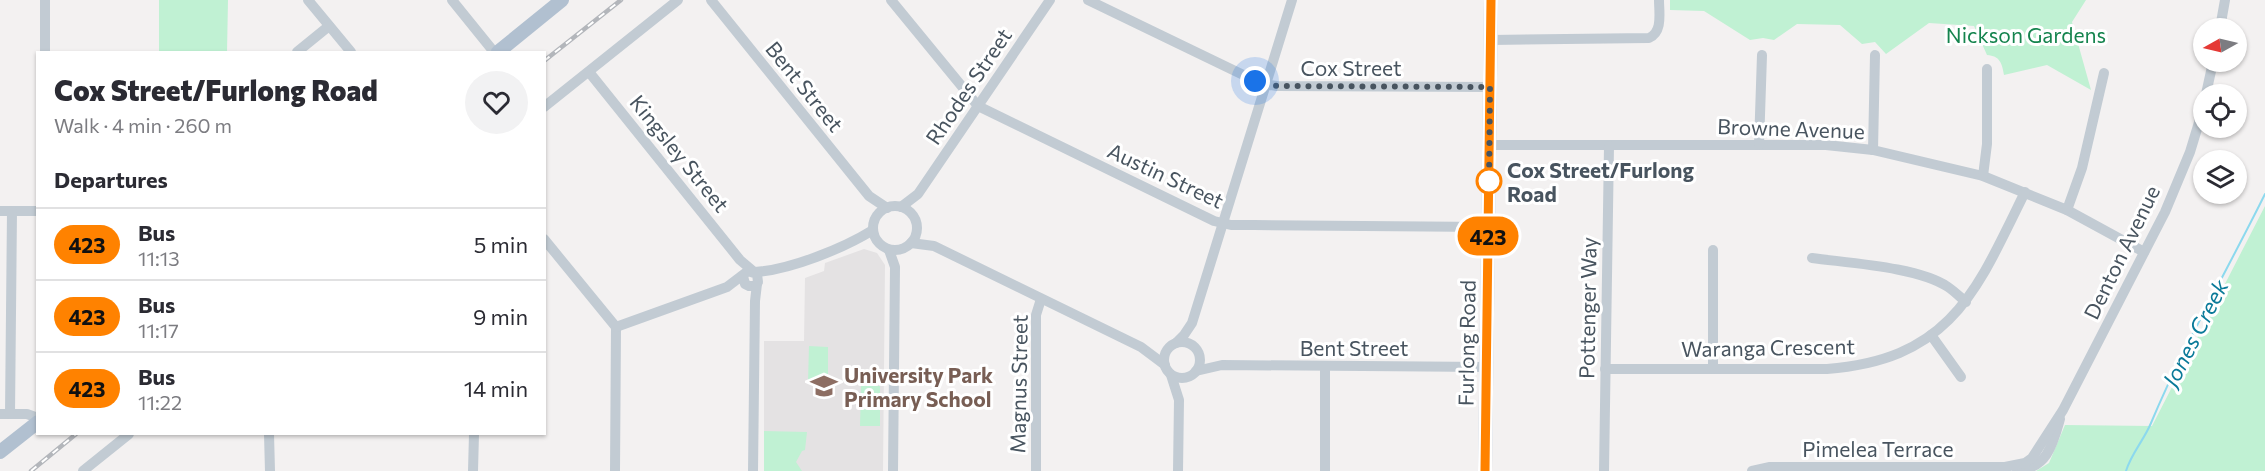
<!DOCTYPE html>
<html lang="en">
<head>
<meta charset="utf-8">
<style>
  body { margin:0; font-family:Commissioner,sans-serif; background:#f2f2f3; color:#2b2b33; height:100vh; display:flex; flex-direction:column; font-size:22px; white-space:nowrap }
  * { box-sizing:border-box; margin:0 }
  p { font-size:20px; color:#7c7c81 }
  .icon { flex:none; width:33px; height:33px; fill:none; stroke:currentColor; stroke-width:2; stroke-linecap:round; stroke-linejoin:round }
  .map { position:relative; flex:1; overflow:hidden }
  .details { position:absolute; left:36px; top:51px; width:510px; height:384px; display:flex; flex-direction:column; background:#fff; border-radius:0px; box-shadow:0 2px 4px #0004 }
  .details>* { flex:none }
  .badge { padding:0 12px; border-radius:20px; font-size:21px; line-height:39px }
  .needle { width:39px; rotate:262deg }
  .tools { position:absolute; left:2193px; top:18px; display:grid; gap:12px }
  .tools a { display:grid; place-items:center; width:54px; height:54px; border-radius:50%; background:#fff; box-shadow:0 2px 4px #0004; font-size:30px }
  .you { position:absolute; width:30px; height:30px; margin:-15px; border:4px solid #fff; border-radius:50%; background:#1a73e8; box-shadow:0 0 0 9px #1a73e833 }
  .map>.badge { position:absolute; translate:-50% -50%; box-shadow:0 0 0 3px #fff }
  h2 { padding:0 18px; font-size:22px; line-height:54px }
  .round { display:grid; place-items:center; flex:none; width:63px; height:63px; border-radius:32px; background:#f2f2f3 }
  .overview { display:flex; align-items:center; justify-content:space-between; height:102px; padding:0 18px }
  h1 { font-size:28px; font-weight:800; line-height:45px }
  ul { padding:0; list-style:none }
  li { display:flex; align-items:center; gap:18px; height:72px; padding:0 18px; border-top:2px solid #e1e1e2 }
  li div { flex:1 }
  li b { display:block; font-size:22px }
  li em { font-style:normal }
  li .badge { min-width:66px; font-weight:700; text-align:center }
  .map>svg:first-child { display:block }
</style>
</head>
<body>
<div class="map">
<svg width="2265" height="471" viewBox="0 0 2265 471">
  <rect width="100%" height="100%" fill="#f3f1f1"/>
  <!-- education -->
  <polygon fill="#e4e2e3" points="864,249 877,253 885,265 883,471 764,471 764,341 804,341 805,278 824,271 825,263"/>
  <!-- green -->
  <g fill="#c0f1d3">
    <polygon points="159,0 228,0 227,52 159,52"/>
    <path d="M1670 0H2086L2072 22 2091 90 2047 65 2004 75C2002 63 2000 56 1987 55L1974 26 1929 23 1886 54 1875 42 1862 44 1840 25 1797 24 1774 40 1763 38 1750 40 1704 11 1670 10Z"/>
    <polygon points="2265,206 2265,471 2036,471 2049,463 2065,425 2152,426"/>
    <polygon points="809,346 828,347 828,382 808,382"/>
    <polygon points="861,386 880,386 880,426 860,426"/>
    <polygon points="764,431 807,432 805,450 802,451 796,462 802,471 764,471"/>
  </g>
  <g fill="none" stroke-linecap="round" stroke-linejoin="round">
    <!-- stream -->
    <path stroke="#8cd9ee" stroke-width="2" d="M2126 471C2131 454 2144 440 2151 423 2184 344 2227 271 2265 194"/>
    <!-- minor -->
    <g stroke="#c2cbd3" stroke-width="10">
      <polyline points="308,0 351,52"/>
      <polyline points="452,0 494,52"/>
      <polyline points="711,0 869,196 887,208"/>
      <polyline points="891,0 978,106 1214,221 1231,225 1254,225 1488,227"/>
      <polyline points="1088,0 1262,84 1277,86 1490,87"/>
      <polyline points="2220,28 2225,0"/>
      <path d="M1491 40 1649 38C1663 32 1659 13 1659 0"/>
      <polyline points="45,52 45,0"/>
      <polyline points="297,52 329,26"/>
      <polyline points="589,72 740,260 753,271"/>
      <polyline points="2206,94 2213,62"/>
      <polyline points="544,107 678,0"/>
      <polyline points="1490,145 1826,145 1873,150 1983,176 2067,210 2144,252"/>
      <polyline points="1759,145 1762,55"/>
      <polyline points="1873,150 1875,55"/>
      <polyline points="1983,176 1987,144 1987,69"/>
      <circle cx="895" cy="228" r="22"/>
      <polyline points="901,207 918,194 1050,0"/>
      <polyline points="2067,210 2082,168 2104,73"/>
      <polyline points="0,211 38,211"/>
      <polyline points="544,239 616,327 615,471"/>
      <polyline points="911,243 934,246 1141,347 1165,365"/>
      <polyline points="889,250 895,267 893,471"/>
      <path d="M1812 258C1848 263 1919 267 1948 287 1954 291 1960 297 1966 302"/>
      <path d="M755 272C790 270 844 248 873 230"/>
      <polyline points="616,327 727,287 748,271 757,274 758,282 755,286 749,286 745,284 743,276"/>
      <polyline points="1931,335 1961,377"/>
      <circle cx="1182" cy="360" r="18"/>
      <polyline points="1176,343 1184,335 1192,323 1292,0"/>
      <path d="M1605 369H1827C1951 359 1976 292 2025 192"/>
      <polyline points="1713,369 1713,250"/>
      <polyline points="1196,371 1222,365 1486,367"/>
      <polyline points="1171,375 1179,400 1178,471"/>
      <polyline points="0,414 27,414 38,418"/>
      <polyline points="10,414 12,211"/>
      <polyline points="269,434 270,471"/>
      <path d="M2017 470C2047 469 2053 444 2060 419"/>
      <polyline points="83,471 129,434"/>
      <polyline points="473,471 474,434"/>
      <polyline points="753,471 755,301 757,284"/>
      <polyline points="1036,471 1036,315 1041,299"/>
      <polyline points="1325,471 1325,366"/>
      <polyline points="1604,471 1609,146"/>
      <polyline points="1752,471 1770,467 2005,467 2025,463 2032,458 2063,410 2165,212 2190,152 2204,106"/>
    </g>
    <!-- major -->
    <g stroke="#b1c0d0" stroke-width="14">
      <polyline points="498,52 562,0"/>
      <polyline points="0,452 38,422"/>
      <polyline points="1485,471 1491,0"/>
    </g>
    <defs>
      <g id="rail">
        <polyline points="544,61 621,0"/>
        <polyline points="31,471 76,434"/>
      </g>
    </defs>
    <!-- rail casing -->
    <use href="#rail" stroke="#b3b6bb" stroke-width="4.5"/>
    <!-- rail -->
    <use href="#rail" stroke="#fff" stroke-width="2" stroke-dasharray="7" stroke-linecap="butt"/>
  </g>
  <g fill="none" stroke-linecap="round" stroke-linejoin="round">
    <defs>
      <polyline id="line" points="1485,471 1491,0"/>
    </defs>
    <!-- line casing -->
    <use href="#line" stroke="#fff" stroke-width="14"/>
    <!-- line -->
    <use href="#line" stroke="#ff8200" stroke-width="9"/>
    <!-- walk -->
    <polyline stroke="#48545f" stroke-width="6" stroke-dasharray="0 10.8" points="1255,81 1277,86 1490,87 1489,184 1489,181"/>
  </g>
  <!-- icons -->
  <defs>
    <symbol id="school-bare" viewBox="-9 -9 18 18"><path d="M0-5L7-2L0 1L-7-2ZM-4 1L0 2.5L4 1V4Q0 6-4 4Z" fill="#8d6e63" stroke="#fff" stroke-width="2.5" paint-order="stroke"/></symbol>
  </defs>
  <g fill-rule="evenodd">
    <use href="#school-bare" x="805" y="367" width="38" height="38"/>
  </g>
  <!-- markers -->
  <circle fill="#fff" stroke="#ff8200" stroke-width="3" cx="1489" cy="181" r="12"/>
  <g text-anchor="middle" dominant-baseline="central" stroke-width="6" stroke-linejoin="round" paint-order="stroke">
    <!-- park labels -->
    <g font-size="21" fill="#15844e" stroke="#fff">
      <text x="2026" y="34">Nickson Gardens</text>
    </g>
    <!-- street labels -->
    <g font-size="21" fill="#48545f" stroke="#fff">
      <text x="1351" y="67">Cox Street</text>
      <text transform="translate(805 86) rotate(51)">Bent Street</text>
      <text transform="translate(968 86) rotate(-56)">Rhodes Street</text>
      <text transform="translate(1791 128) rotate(2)">Browne Avenue</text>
      <text transform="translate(680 153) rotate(51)">Kingsley Street</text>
      <text transform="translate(1166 175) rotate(25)">Austin Street</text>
      <text transform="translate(2121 252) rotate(-64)">Denton Avenue</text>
      <text transform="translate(1587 308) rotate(-89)">Pottenger Way</text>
      <text transform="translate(1466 343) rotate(-89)">Furlong Road</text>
      <text x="1354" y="347">Bent Street</text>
      <text transform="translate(1768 347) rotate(-1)">Waranga Crescent</text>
      <text transform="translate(1018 384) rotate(-89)">Magnus Street</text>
      <text x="1878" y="448">Pimelea Terrace</text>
    </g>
    <!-- stop labels -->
    <g font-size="21" font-weight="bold" fill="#48545f" stroke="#fff" text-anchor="start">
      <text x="1507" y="169">Cox Street/Furlong<tspan x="1507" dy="24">Road</tspan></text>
    </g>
    <!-- education labels -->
    <g font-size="21" font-weight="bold" fill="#785e54" stroke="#fff" text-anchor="start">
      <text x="844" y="374">University Park<tspan x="844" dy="24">Primary School</tspan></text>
    </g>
    <!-- water labels -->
    <g font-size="22" font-style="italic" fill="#0a7a99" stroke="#fff">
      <text transform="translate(2195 333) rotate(-63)">Jones Creek</text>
    </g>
  </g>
</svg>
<div class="tools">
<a><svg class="needle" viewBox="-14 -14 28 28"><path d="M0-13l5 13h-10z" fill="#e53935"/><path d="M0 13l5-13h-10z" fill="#7c7c81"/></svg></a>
<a><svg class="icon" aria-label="locate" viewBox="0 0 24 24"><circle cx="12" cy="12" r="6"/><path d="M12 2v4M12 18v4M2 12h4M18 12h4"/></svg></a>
<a><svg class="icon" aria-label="layers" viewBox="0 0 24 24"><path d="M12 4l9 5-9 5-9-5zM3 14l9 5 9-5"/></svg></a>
</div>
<div class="you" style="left:1255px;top:81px"></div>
<b class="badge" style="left:1488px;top:236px;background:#ff8200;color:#111">423</b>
<section class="details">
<div class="overview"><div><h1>Cox Street/Furlong Road</h1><p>Walk · 4 min · 260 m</p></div><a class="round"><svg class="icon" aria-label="heart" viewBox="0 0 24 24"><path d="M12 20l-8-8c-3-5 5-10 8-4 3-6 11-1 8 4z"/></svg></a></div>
<h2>Departures</h2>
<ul>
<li><span class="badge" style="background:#ff8200;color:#111">423</span><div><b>Bus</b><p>11:13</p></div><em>5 min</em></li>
<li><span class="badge" style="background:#ff8200;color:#111">423</span><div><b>Bus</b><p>11:17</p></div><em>9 min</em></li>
<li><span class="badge" style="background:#ff8200;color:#111">423</span><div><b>Bus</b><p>11:22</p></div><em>14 min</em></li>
</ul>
</section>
</div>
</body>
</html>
